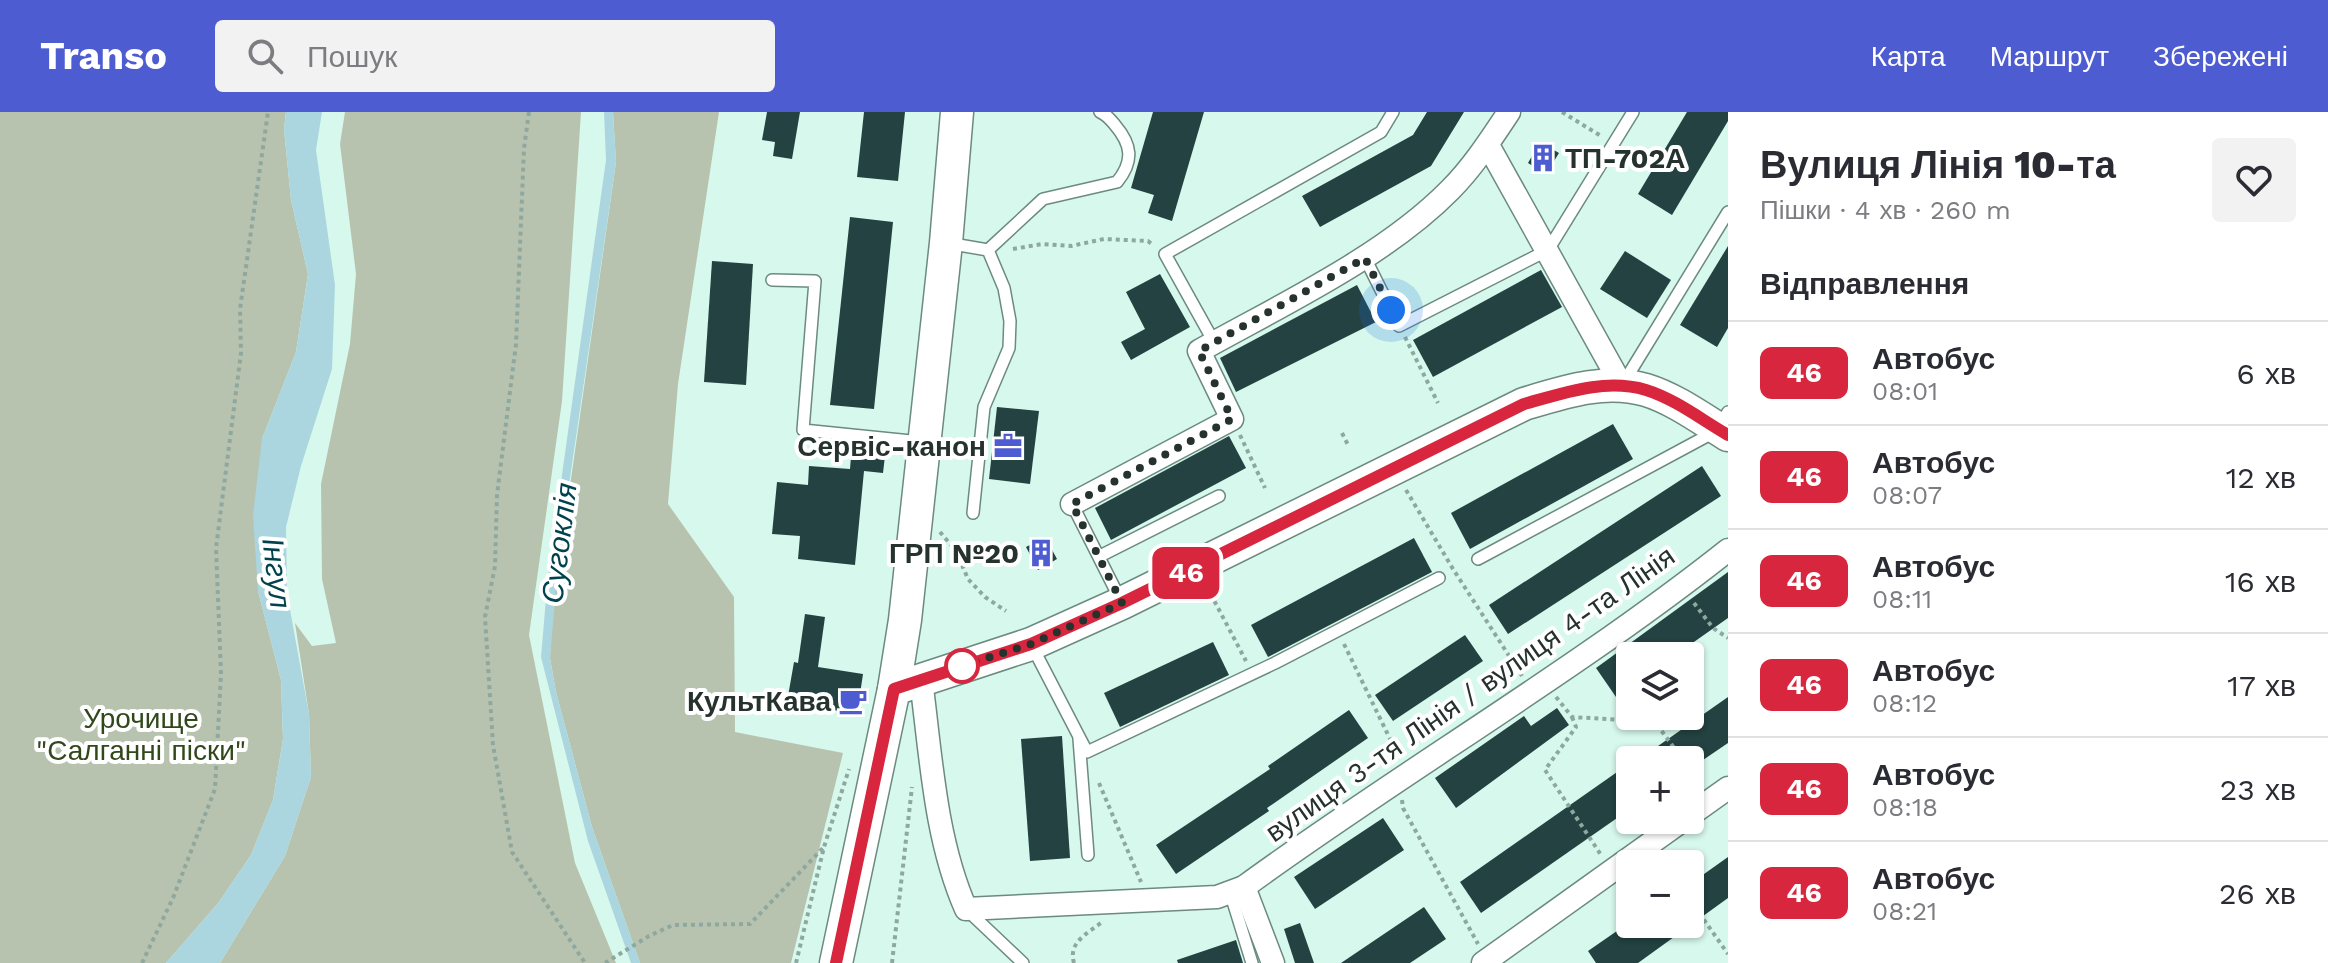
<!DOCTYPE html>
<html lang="uk">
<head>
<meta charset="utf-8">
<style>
  body { margin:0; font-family:"Work Sans",sans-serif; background:#f2f2f3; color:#2b2b33; height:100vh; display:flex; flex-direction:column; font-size:30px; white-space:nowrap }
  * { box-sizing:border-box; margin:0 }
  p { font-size:26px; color:#7c7c81 }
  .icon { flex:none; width:44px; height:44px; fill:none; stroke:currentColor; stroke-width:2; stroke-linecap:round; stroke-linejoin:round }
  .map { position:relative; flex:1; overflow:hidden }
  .side { display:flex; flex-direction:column; background:#fff; width:600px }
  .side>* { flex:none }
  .badge { padding:0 16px; border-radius:12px; font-size:28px; line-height:52px }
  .tools { position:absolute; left:1616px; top:530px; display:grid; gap:16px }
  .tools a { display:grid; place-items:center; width:88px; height:88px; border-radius:8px; background:#fff; box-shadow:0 2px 6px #0004; font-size:40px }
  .you { position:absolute; width:40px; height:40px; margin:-20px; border:6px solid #fff; border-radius:50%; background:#1a73e8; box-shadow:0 0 0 12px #1a73e833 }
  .map>.badge { position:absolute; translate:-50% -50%; box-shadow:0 0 0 4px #fff }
  h2 { padding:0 32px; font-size:30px; line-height:72px }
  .round { display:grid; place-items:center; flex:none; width:84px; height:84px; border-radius:8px; background:#f2f2f3 }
  .headline { display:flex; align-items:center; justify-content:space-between; height:136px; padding:0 32px }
  h1 { font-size:38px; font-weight:800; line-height:60px }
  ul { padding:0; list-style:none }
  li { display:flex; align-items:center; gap:24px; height:104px; padding:0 32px; border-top:2px solid #e1e1e2 }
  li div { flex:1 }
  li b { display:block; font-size:30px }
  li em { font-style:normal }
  li .badge { min-width:88px; font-weight:700; text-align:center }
  header { display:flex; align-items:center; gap:48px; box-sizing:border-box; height:112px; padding:0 40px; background:#4e5cd1; color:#fff }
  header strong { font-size:38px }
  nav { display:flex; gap:44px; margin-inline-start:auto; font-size:28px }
  .search { width:560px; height:72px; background:#f2f2f3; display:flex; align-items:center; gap:20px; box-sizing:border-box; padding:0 28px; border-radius:8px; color:#7c7c81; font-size:30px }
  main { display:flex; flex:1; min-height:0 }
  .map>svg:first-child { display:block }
</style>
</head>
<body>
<header>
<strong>Transo</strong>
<div class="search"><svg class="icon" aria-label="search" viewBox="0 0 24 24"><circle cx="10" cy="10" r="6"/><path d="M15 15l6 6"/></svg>Пошук</div>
<nav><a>Карта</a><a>Маршрут</a><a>Збережені</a></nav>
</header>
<main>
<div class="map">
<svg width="1728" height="851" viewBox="0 0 1728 851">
  <rect width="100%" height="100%" fill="#d7f8ec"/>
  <!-- green -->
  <g fill="#b7c3af">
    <polygon points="0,0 286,0 284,17 291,88 308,162 296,240 262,327 258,479 281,568 283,627 273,688 251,743 219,790 166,851 0,851"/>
    <polygon points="345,0 581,0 562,289 529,523 575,751 616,851 220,851 285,744 311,665 309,602 295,511 312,534 336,531 322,467 321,372 350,232 356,162 340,32"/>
    <polygon points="613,0 719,0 678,272 668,392 734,485 735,620 843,641 791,851 640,851 592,715 556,580 550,546 552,501 616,50"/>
  </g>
  <!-- water -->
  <g fill="#abd6e0">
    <polygon points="286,0 322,0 316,38 335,173 332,257 301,354 286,415 287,481 309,602 311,665 285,744 220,851 166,851 219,790 251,743 273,688 283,627 281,568 258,479 253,403 262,327 296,240 308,162 291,88 284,17"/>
    <polygon points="604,0 613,0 616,50 559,442 550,546 556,580 592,715 640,851 631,851 588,729 541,545 548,463 606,48"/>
  </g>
  <!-- building -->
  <g fill="#234241">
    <polygon points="767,0 800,0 792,47 773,44 775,30 762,28"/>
    <polygon points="864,0 905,0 898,69 857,65"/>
    <polygon points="1153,0 1204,0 1172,109 1148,101 1154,83 1131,76"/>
    <polygon points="1427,0 1464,0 1431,54 1320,115 1302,84 1413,23"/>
    <polygon points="1687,0 1728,0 1728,9 1672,103 1638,82"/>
    <polygon points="1540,30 1559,41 1546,62 1528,51"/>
    <polygon points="850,105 893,110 874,297 830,293"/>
    <polygon points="1728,134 1728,216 1717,235 1680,213"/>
    <polygon points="1625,139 1671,168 1647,206 1600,177"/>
    <polygon points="712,149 753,152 746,273 704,270"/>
    <polygon points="1541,158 1562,195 1433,265 1413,228"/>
    <polygon points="1160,162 1190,215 1131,248 1121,230 1145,217 1126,180"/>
    <polygon points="1357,173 1376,210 1236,280 1220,246"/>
    <polygon points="997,295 1039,299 1030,372 989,367"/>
    <polygon points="1613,312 1633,347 1470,437 1451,401"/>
    <polygon points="1229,324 1246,356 1111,428 1095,396"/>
    <polygon points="852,332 886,335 883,361 864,359 855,453 798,447 800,424 772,422 777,370 808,373 809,354 850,357"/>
    <polygon points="1702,354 1721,384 1508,522 1489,493"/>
    <polygon points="1045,425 1057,447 1038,458 1026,435"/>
    <polygon points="1414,426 1432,460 1268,545 1251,513"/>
    <polygon points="1728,460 1728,506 1674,544 1630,544 1630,575 1616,585 1596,556"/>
    <polygon points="805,502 825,505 818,555 863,562 857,602 787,590 794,550 798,551"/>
    <polygon points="1465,523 1483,549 1393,609 1375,583"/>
    <polygon points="1213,530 1229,563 1120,615 1104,581"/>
    <polygon points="1728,585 1728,631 1703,648 1638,648"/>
    <polygon points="1557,596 1569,613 1456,696 1435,666 1524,604 1531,614"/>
    <polygon points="1349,598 1368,626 1267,696 1269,699 1176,762 1156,733 1270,657 1268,654"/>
    <polygon points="1062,624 1070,746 1030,749 1021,627"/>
    <polygon points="1630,651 1630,697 1481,801 1460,770"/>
    <polygon points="1383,706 1404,738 1315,797 1294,765"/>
    <polygon points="1728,745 1728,786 1638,851 1596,851 1588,839 1627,812 1690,812 1690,772"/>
    <polygon points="1424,795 1446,827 1410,851 1341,851"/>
    <polygon points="1300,811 1314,851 1295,851 1284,817"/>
    <polygon points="1236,828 1243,851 1178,851 1177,848"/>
  </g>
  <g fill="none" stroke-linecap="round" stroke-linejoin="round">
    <defs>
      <g id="lane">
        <polyline points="947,131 988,138 1004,176 1010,209 1009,236 984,295 973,401"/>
        <path d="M988 138 1043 87 1117 70C1134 49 1132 33 1115 13 1110 7 1107 3 1100 0"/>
        <polyline points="1365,146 1399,214 1548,138 1633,0"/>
        <polyline points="772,168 815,169 803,318 921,330"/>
        <polyline points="1214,230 1165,142 1381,20 1393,0"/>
        <polyline points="1624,270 1728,100"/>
        <polyline points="1072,392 1120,487"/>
        <polyline points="1100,444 1219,384"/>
        <polyline points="1478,447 1707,324 1717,317 1728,300"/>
        <polyline points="1032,534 1087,640 1275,551 1439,466"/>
        <polyline points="1079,627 1088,743"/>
        <polyline points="1230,780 1252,851"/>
        <polyline points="967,798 1023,851"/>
      </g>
      <g id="street">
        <polyline points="1488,33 1622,274"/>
        <path d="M1072 392 1232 307 1199 239C1281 193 1384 145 1450 78 1473 55 1491 27 1509 0"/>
        <path d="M921 568C931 644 935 727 966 797L1217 785 1244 775C1403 659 1574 560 1728 438"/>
        <polyline points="1690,703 1728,676"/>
        <polyline points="1244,775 1273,851"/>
        <polyline points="1483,851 1683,708"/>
      </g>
      <g id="secondary">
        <path d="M894 577 1031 532 1122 491 1524 292C1564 280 1605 266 1646 278 1675 287 1702 307 1728 323"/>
        <polyline points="836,851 894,577 905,508 946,131 957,0"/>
      </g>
    </defs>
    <!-- lane casing -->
    <use href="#lane" stroke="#6c8a80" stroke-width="14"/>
    <!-- street casing -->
    <use href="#street" stroke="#6c8a80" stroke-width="25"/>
    <!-- secondary casing -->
    <use href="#secondary" stroke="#6c8a80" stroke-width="35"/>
    <!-- path -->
    <g stroke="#8fa89f" stroke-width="4" stroke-dasharray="4 4" stroke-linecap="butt">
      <polyline points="529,0 524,36 516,232 497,383 495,454 485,505 493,633 512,740 585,851"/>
      <polyline points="1562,0 1601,24"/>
      <polyline points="1013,137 1042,132 1071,134 1104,127 1148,129 1153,133"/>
      <polyline points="1405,225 1438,291"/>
      <polyline points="1342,321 1349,335"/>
      <polyline points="1240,323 1265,376"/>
      <polyline points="1406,378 1453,457 1522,564"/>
      <polyline points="940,420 956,439 968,467 985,485 1006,499"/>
      <polyline points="1207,475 1246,549"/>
      <polyline points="1694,491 1713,516 1728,526"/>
      <polyline points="1344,532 1391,629 1395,648"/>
      <polyline points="1556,585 1572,605 1655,610 1683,648"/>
      <polyline points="1572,605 1576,615 1545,658 1601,743"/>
      <polyline points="1690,658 1700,672"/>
      <polyline points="1099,671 1141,770"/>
      <polyline points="1402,688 1403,696 1478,832"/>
      <polyline points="1690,788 1728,842"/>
      <polyline points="142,851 173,786 215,677 221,562 216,436 241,241 240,197 268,0"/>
      <polyline points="605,851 649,824 673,813 750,812 824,735"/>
      <polyline points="796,851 824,735 849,657"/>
      <polyline points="892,851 912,675"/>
      <path d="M1074 851C1068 831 1086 822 1101 811"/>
    </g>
    <!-- lane -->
    <use href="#lane" stroke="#fff" stroke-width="11"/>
    <!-- street -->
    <use href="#street" stroke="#fff" stroke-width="22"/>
    <!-- secondary -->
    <use href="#secondary" stroke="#fff" stroke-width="32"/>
  </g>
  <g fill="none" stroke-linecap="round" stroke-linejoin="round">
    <defs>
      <path id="line" d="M836 851 894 577 1031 532 1122 491 1524 292C1564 281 1605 266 1646 278 1675 287 1702 308 1728 323"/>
    </defs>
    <!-- line casing -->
    <use href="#line" stroke="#fff" stroke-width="18"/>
    <!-- line -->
    <use href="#line" stroke="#d7263d" stroke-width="12"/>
    <!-- walk -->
    <polyline stroke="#25322d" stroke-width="8" stroke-dasharray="0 14.4" points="962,554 1031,532 1122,491 1072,392 1232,307 1199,239 1365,146 1391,198"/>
  </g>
  <!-- icons -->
  <defs>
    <symbol id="building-bare" viewBox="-9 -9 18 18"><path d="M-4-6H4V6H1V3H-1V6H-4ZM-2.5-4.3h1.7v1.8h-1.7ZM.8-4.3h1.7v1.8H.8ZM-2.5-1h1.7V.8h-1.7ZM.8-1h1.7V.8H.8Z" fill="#4e5cd1" stroke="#fff" stroke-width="2.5" paint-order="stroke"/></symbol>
    <symbol id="office-bare" viewBox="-9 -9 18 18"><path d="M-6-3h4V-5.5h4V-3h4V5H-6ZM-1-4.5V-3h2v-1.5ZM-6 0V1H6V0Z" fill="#4e5cd1" stroke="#fff" stroke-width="2.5" paint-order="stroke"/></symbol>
    <symbol id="cafe-bare" viewBox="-9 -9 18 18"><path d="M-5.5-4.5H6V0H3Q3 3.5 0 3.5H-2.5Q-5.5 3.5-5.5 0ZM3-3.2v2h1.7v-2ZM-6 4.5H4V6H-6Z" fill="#4e5cd1" stroke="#fff" stroke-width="2.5" paint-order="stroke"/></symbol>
  </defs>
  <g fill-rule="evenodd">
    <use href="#building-bare" x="1523" y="26" width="40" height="40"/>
    <use href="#office-bare" x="988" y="314" width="40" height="40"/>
    <use href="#building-bare" x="1021" y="421" width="40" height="40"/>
    <use href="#cafe-bare" x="833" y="569" width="40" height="40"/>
  </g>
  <!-- markers -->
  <circle fill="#fff" stroke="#d7263d" stroke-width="4" cx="962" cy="554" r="16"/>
  <g text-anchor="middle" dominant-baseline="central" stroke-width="8" stroke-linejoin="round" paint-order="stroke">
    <!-- poi labels -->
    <g font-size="28" font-weight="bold" fill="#25322d" stroke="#fff" text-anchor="end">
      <text x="1565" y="46" text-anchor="start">ТП-702А</text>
      <text x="986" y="334">Сервіс-канон</text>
      <text x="1019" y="441">ГРП №20</text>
      <text x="831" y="589">КультКава</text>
    </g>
    <!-- street labels -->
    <g font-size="28" fill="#25322d" stroke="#fff">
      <text transform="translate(1470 582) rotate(-35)">вулиця 3-тя Лінія / вулиця 4-та Лінія</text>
    </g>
    <!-- park labels -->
    <g font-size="28" fill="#30481a" stroke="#fff">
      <text x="141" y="606">Урочище<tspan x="141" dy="32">"Салганні піски"</tspan></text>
    </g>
    <!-- water labels -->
    <g font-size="30" font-style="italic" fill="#00424d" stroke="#fff">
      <text transform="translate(559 431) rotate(-83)">Сугоклія</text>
      <text transform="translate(277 461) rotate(83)">Інгул</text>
    </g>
  </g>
</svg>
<div class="tools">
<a><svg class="icon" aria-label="layers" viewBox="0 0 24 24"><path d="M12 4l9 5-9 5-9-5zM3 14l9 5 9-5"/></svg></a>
<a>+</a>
<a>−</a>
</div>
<div class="you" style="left:1391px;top:198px"></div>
<b class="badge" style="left:1186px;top:461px;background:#d7263d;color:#fff">46</b>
</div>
<section class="side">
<div class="headline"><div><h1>Вулиця Лінія 10-та</h1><p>Пішки · 4 хв · 260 m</p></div><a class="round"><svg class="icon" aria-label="heart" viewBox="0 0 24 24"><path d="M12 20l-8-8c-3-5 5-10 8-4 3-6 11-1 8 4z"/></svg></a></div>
<h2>Відправлення</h2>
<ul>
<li><span class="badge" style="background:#d7263d;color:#fff">46</span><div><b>Автобус</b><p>08:01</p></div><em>6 хв</em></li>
<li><span class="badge" style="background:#d7263d;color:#fff">46</span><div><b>Автобус</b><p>08:07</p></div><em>12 хв</em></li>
<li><span class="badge" style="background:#d7263d;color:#fff">46</span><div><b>Автобус</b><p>08:11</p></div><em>16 хв</em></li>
<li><span class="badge" style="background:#d7263d;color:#fff">46</span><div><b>Автобус</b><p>08:12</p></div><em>17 хв</em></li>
<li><span class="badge" style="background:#d7263d;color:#fff">46</span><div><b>Автобус</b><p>08:18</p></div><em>23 хв</em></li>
<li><span class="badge" style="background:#d7263d;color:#fff">46</span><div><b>Автобус</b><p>08:21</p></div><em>26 хв</em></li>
</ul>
</section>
</main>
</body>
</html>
